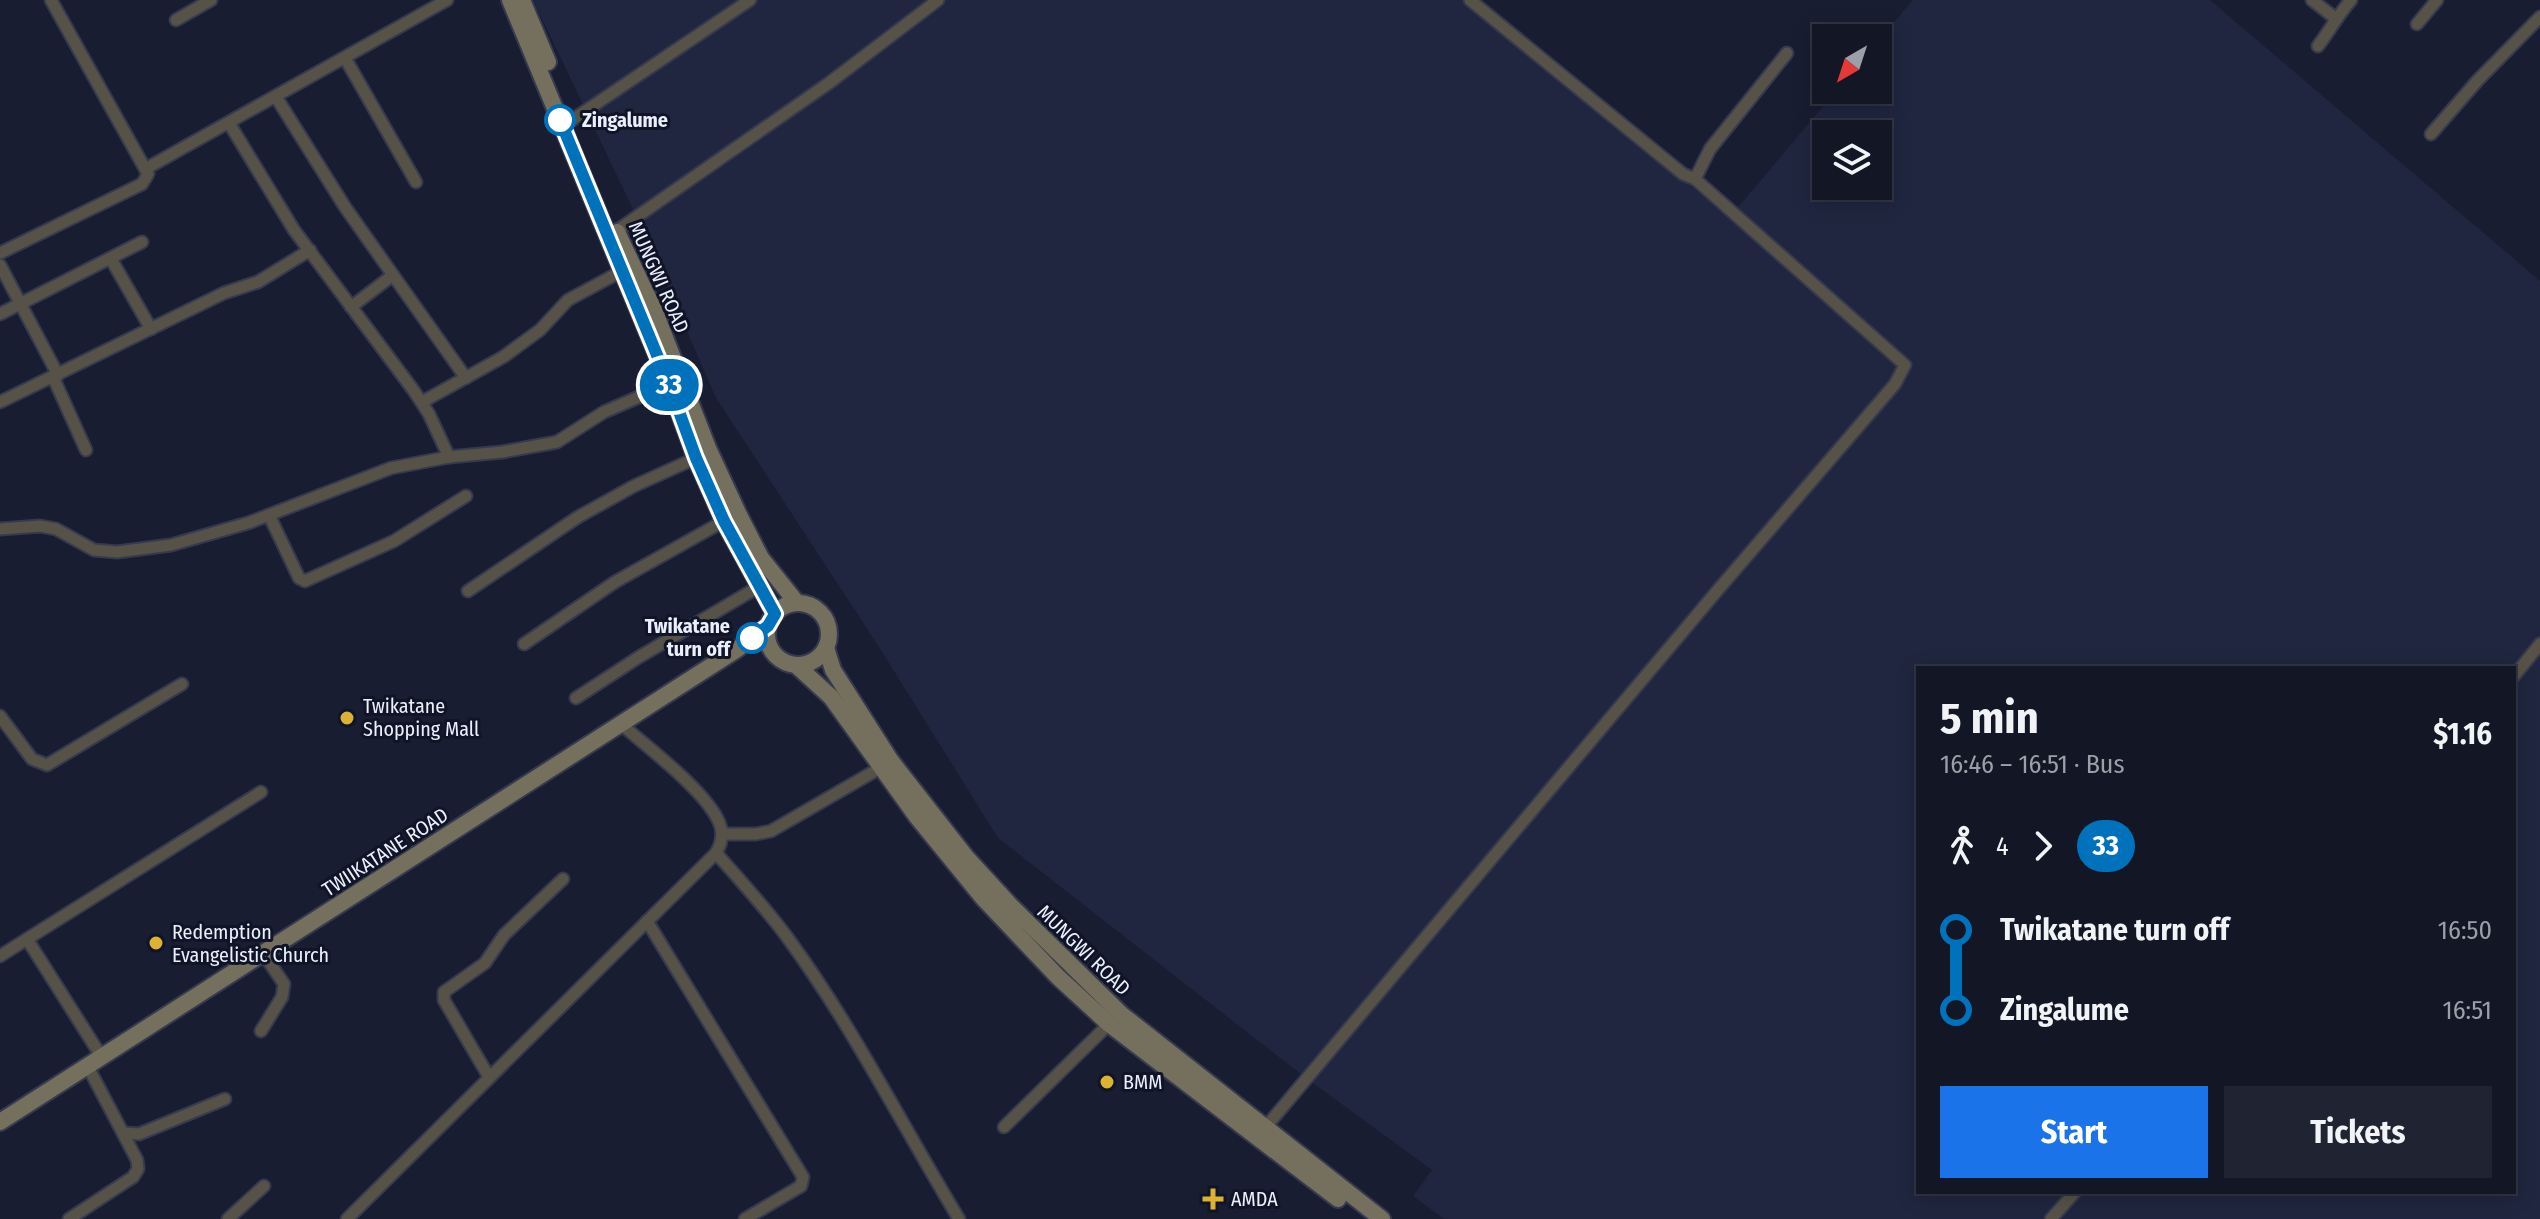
<!DOCTYPE html>
<html lang="en">
<head>
<meta charset="utf-8">
<style>
  body { margin:0; font-family:"Fira Sans Condensed",sans-serif; background:#1f2332; color:#f1f3f6; height:100vh; display:flex; flex-direction:column; font-size:30px; white-space:nowrap }
  * { box-sizing:border-box; margin:0 }
  p { font-size:26px; color:#9c9fa7 }
  .icon { flex:none; width:44px; height:44px; fill:none; stroke:currentColor; stroke-width:2; stroke-linecap:round; stroke-linejoin:round }
  .map { position:relative; flex:1; overflow:hidden }
  .panel { position:absolute; left:1916px; top:666px; width:600px; height:528px; display:flex; flex-direction:column; background:#121625; border-radius:0px; box-shadow:0 4px 20px #0003,0 0 0 2px #313542 }
  .panel>* { flex:none }
  .badge { padding:0 16px; border-radius:26px; font-size:28px; line-height:52px }
  .needle { width:52px; rotate:219deg }
  .controls { position:absolute; left:1812px; top:24px; display:grid; gap:16px }
  .controls a { display:grid; place-items:center; width:80px; height:80px; border-radius:0px; background:#121625; box-shadow:0 4px 20px #0003,0 0 0 2px #313542; font-size:40px }
  .map>.badge { position:absolute; translate:-50% -50%; box-shadow:0 0 0 4px #fff }
  .legs { display:flex; align-items:center; gap:12px; height:88px; padding:0 24px; font-size:26px }
  .legs p { margin-inline-start:auto }
  .headline { display:flex; align-items:center; justify-content:space-between; height:136px; padding:0 24px }
  h1 { font-size:44px; font-weight:700; line-height:60px }
  .cta { display:flex; gap:16px; margin-top:auto; padding:16px 24px }
  .cta a { flex:1; height:92px; border-radius:0px; background:#1a73e8; color:#fff; font-size:32px; font-weight:700; line-height:92px; text-align:center }
  .cta a+a { background:#1f2332; color:#f1f3f6 }
  ul { padding:0 24px; list-style:none }
  li { display:flex; align-items:center; gap:28px; height:80px; font-size:30px }
  li i { display:grid; place-items:center; width:12px; height:100%; margin:0 10px; background:currentColor }
  li i::after { content:''; width:20px; height:20px; margin:-10px; border:6px solid; border-radius:50%; background:#121625 }
  li p { margin-inline-start:auto }
  li:first-child i { background:linear-gradient(#0000 50%,currentColor 0) }
  li:last-child i { background:linear-gradient(currentColor 50%,#0000 0) }
  .map>svg:first-child { display:block }
</style>
</head>
<body>
<div class="map">
<svg width="2540" height="1219" viewBox="0 0 2540 1219">
  <rect width="100%" height="100%" fill="#181d31"/>
  <!-- built -->
  <path fill="#20263f" fill-rule="evenodd" d="M533 0H1469L1729 218 1837 90H1878V41L1913 0H2210L2540 281V1219H1444L1413 1196 1432 1170 1302 1075 998 838 879 647 716 398 642 228ZM1826 134H1878V186H1826ZM1918 668H2514V1192H1918Z"/>
  <g fill="none" stroke-linecap="round" stroke-linejoin="round">
    <defs>
      <g id="minor">
        <polyline points="2312,0 2335,18"/>
        <polyline points="176,20 211,0"/>
        <polyline points="2417,24 2437,0"/>
        <path d="M2318 46C2330 30 2338 15 2351 0"/>
        <polyline points="345,58 416,182"/>
        <polyline points="276,97 345,207 393,275 351,307"/>
        <polyline points="572,120 750,0"/>
        <polyline points="229,123 294,230 414,391 429,414 449,457"/>
        <polyline points="2431,134 2478,80 2540,17"/>
        <polyline points="147,168 447,0"/>
        <polyline points="1695,179 1710,149 1787,53"/>
        <polyline points="612,234 829,83 938,0"/>
        <polyline points="0,253 142,184 148,174 51,0"/>
        <polyline points="111,259 151,329"/>
        <polyline points="0,265 58,375"/>
        <polyline points="393,275 466,378"/>
        <polyline points="0,314 142,242"/>
        <polyline points="53,377 86,450"/>
        <polyline points="0,402 224,293 258,282 310,250"/>
        <polyline points="422,402 503,357 540,330 568,300 622,271"/>
        <polyline points="269,515 299,578 305,581 394,541 466,496"/>
        <polyline points="0,529 40,526 56,529 94,550 117,552 171,545 248,523 391,468 449,457 502,452 557,442 604,412 669,384"/>
        <polyline points="468,591 578,517 634,486 696,458"/>
        <polyline points="524,644 615,582 724,521"/>
        <polyline points="2514,676 2540,644"/>
        <polyline points="576,698 639,657 760,586"/>
        <polyline points="0,716 32,759 47,765 182,684"/>
        <polyline points="722,834 756,834 771,831 887,764"/>
        <path d="M716 853C740 880 765 907 787 937 852 1025 902 1125 959 1219"/>
        <polyline points="647,921 803,1177 801,1186 745,1219"/>
        <polyline points="0,956 27,939"/>
        <polyline points="261,1031 282,997 284,984 263,953"/>
        <polyline points="101,1056 27,939 261,792"/>
        <polyline points="489,1077 444,1000 444,992 485,963 504,935 563,879"/>
        <polyline points="1004,1127 1109,1024"/>
        <polyline points="1265,1128 1717,591 1895,384 1905,365 1695,179 1683,174 1470,0"/>
        <polyline points="123,1133 139,1134 225,1099"/>
        <polyline points="69,1219 133,1177 138,1169 137,1160 87,1065"/>
        <polyline points="228,1219 264,1186"/>
        <path d="M347 1219 716 853C722 843 724 833 719 822 705 790 647 747 620 723"/>
        <polyline points="2051,1219 2075,1192"/>
      </g>
      <g id="secondary">
        <polyline points="510,0 669,384 696,458 724,521 775,614"/>
        <polyline points="522,0 548,62"/>
        <polyline points="617,232 655,312 708,448 739,515 761,558 797,603"/>
        <circle cx="798" cy="634" r="31"/>
        <polyline points="826,648 833,670 891,761 966,857 1010,905 1121,1014 1382,1219"/>
        <polyline points="796,665 831,697 917,817 983,898 1058,977 1109,1024 1338,1199"/>
        <polyline points="0,1122 736,650 768,626"/>
      </g>
    </defs>
    <!-- minor casing -->
    <use href="#minor" stroke="#363a4e" stroke-width="15"/>
    <!-- secondary casing -->
    <use href="#secondary" stroke="#363a4e" stroke-width="20"/>
    <!-- minor -->
    <use href="#minor" stroke="#565248" stroke-width="11"/>
    <!-- secondary -->
    <use href="#secondary" stroke="#756f5e" stroke-width="16"/>
  </g>
  <g fill="none" stroke-linecap="round" stroke-linejoin="round">
    <defs>
      <polyline id="line-1" points="560,120 669,384 696,458 724,521 775,614 768,626 752,638"/>
    </defs>
    <!-- line-1 casing -->
    <use href="#line-1" stroke="#fff" stroke-width="18"/>
    <!-- line-1 -->
    <use href="#line-1" stroke="#0072bc" stroke-width="12"/>
  </g>
  <!-- markers -->
  <g fill="#fff" stroke="#0072bc" stroke-width="4">
    <circle cx="560" cy="120" r="14"/>
    <circle cx="752" cy="638" r="14"/>
  </g>
  <g fill="#dcb233" stroke="#0f1426" stroke-width="3">
    <circle cx="347" cy="718" r="8"/>
    <circle cx="156" cy="943" r="8"/>
    <circle cx="1107" cy="1082" r="8"/>
    <path d="M1209 1187h8v8h8v8h-8v8h-8v-8h-8v-8h8z"/>
  </g>
  <g text-anchor="middle" dominant-baseline="central" stroke-width="6" stroke-linejoin="round" paint-order="stroke">
    <!-- stop labels -->
    <g font-size="20" font-weight="bold" fill="#ebeffd" stroke="#0f1426" text-anchor="start">
      <text x="582" y="120">Zingalume</text>
      <text x="730" y="626" text-anchor="end">Twikatane<tspan x="730" dy="23">turn off</tspan></text>
    </g>
    <!-- street labels -->
    <g font-size="20" fill="#ebeffd" stroke="#0f1426">
      <text transform="translate(659 277) rotate(66)">MUNGWI ROAD</text>
      <text transform="translate(385 852) rotate(-33)">TWIIKATANE ROAD</text>
      <text transform="translate(1084 950) rotate(44)">MUNGWI ROAD</text>
    </g>
    <!-- poi labels -->
    <g font-size="20" fill="#ebeffd" stroke="#0f1426" text-anchor="start">
      <text x="363" y="706">Twikatane<tspan x="363" dy="23">Shopping Mall</tspan></text>
      <text x="172" y="932">Redemption<tspan x="172" dy="23">Evangelistic Church</tspan></text>
      <text x="1123" y="1082">BMM</text>
      <text x="1231" y="1199">AMDA</text>
    </g>
  </g>
</svg>
<div class="controls">
<a><svg class="needle" viewBox="-14 -14 28 28"><path d="M0-13l5 13h-10z" fill="#e53935"/><path d="M0 13l5-13h-10z" fill="#9c9fa7"/></svg></a>
<a><svg class="icon" aria-label="layers" viewBox="0 0 24 24"><path d="M12 4l9 5-9 5-9-5zM3 14l9 5 9-5"/></svg></a>
</div>
<b class="badge" style="left:669px;top:385px;background:#0072bc;color:#fff">33</b>
<section class="panel">
<div class="headline"><div><h1>5 min</h1><p>16:46 – 16:51 · Bus</p></div><b>$1.16</b></div>
<div class="legs"><svg class="icon" aria-label="walk" viewBox="0 0 24 24"><circle cx="13" cy="4" r="2"/><path d="M13 8l-2 6 4 7M11 14l-3 7M7 12l3-4h3l4 4"/></svg>4<svg class="icon" aria-label="forward" viewBox="0 0 24 24"><path d="M9 5l7 7-7 7"/></svg><b class="badge" style="background:#0072bc;color:#fff">33</b></div>
<ul>
<li><i style="color:#0072bc"></i><b>Twikatane turn off</b><p>16:50</p></li>
<li><i style="color:#0072bc"></i><b>Zingalume</b><p>16:51</p></li>
</ul>
<div class="cta"><a>Start</a><a>Tickets</a></div>
</section>
</div>
</body>
</html>
